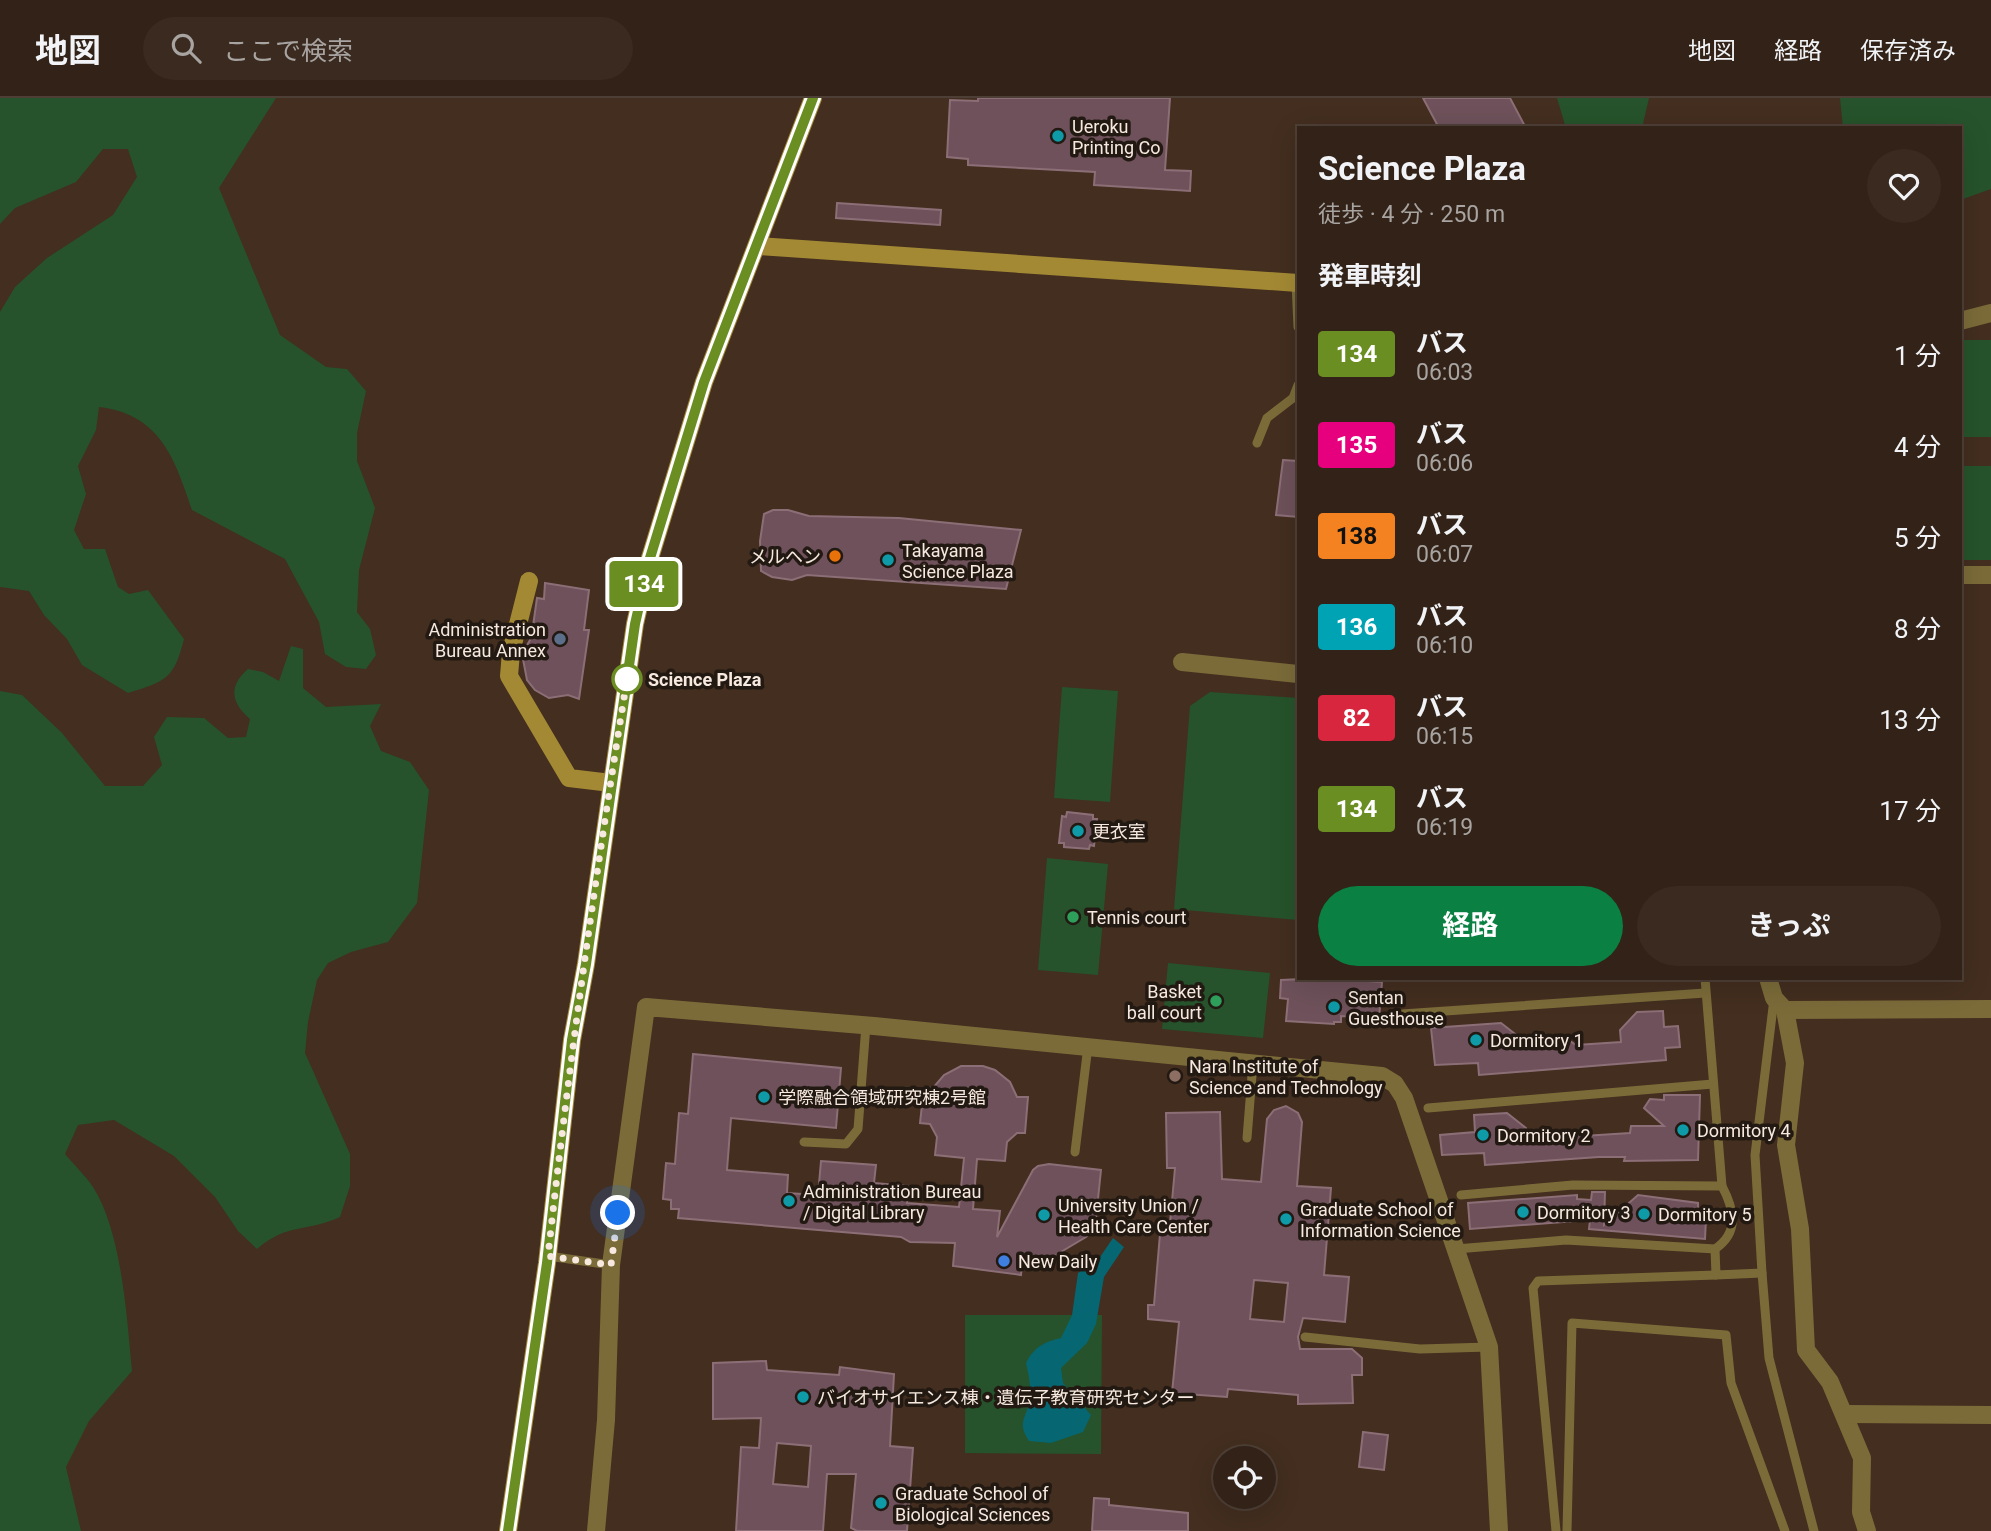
<!DOCTYPE html>
<html lang="ja">
<head>
<meta charset="utf-8">
<style>
  body { margin:0; font-family:Roboto,"Noto Sans JP",sans-serif; background:#3a2a20; color:#f1f3f6; height:100vh; display:flex; flex-direction:column; font-size:26px; white-space:nowrap }
  * { box-sizing:border-box; margin:0 }
  p { font-size:23px; color:#a8a4a1 }
  .icon { flex:none; width:38px; height:38px; fill:none; stroke:currentColor; stroke-width:2; stroke-linecap:round; stroke-linejoin:round }
  .map { position:relative; flex:1; overflow:hidden }
  .panel { position:absolute; left:1297px; top:28px; width:665px; height:854px; display:flex; flex-direction:column; background:#322217; border-radius:0px; box-shadow:0 7px 28px #0002,0 0 0 2px #4d3f36 }
  .panel>* { flex:none }
  .badge { padding:0 14px; border-radius:5px; font-size:24px; line-height:46px }
  .controls { position:absolute; left:1213px; top:1348px; display:grid; gap:14px }
  .controls a { display:grid; place-items:center; width:63px; height:63px; border-radius:50%; background:#322217; box-shadow:0 7px 28px #0002,0 0 0 2px #4d3f36; font-size:35px }
  .you { position:absolute; width:35px; height:35px; margin:-18px; border:5px solid #fff; border-radius:50%; background:#1a73e8; box-shadow:0 0 0 10px #1a73e833 }
  .map>.badge { position:absolute; translate:-50% -50%; box-shadow:0 0 0 4px #fff }
  h2 { padding:0 21px; font-size:26px; line-height:63px }
  .round { display:grid; place-items:center; flex:none; width:74px; height:74px; border-radius:37px; background:#3a2a20 }
  .summary { display:flex; align-items:center; justify-content:space-between; height:119px; padding:0 21px }
  h1 { font-size:33px; font-weight:700; line-height:52px }
  .action { display:flex; gap:14px; margin-top:auto; padding:14px 21px }
  .action a { flex:1; height:80px; border-radius:42px; background:#0b8043; color:#fff; font-size:28px; font-weight:700; line-height:80px; text-align:center }
  .action a+a { background:#3a2a20; color:#f1f3f6 }
  ul { padding:0; list-style:none }
  li { display:flex; align-items:center; gap:21px; height:91px; padding:0 21px }
  li div { flex:1 }
  li b { display:block; font-size:26px }
  li em { font-style:normal }
  li .badge { min-width:77px; font-weight:700; text-align:center }
  header { display:flex; align-items:center; gap:42px; box-sizing:border-box; height:98px; padding:0 35px; background:#322217; border-bottom:2px solid #4d3f36 }
  header strong { font-size:33px }
  nav { display:flex; gap:38px; margin-inline-start:auto; font-size:24px }
  .search { width:490px; height:63px; background:#3a2a20; display:flex; align-items:center; gap:18px; box-sizing:border-box; padding:0 24px; border-radius:38px; color:#a8a4a1; font-size:26px }
  .map>svg:first-child { display:block }
</style>
</head>
<body>
<header>
<strong>地図</strong>
<div class="search"><svg class="icon" aria-label="search" viewBox="0 0 24 24"><circle cx="10" cy="10" r="6"/><path d="M15 15l6 6"/></svg>ここで検索</div>
<nav><a>地図</a><a>経路</a><a>保存済み</a></nav>
</header>
<div class="map">
<svg width="1991" height="1433" viewBox="0 0 1991 1433">
  <rect width="100%" height="100%" fill="#432e1f"/>
  <!-- green -->
  <g fill="#26532b">
    <path d="M0 0H276L219 90 280 237 326 269 347 271 366 293 357 335V363L375 410 359 472 357 514 370 531 376 557 366 571 346 569 325 556 319 524 285 461 192 412C175 361 160 316 99 309L96 332 78 368 86 396 74 432 84 451H105L118 489 129 496 148 492 184 541C174 581 166 583 128 595L82 567 67 541 44 517 29 493 0 489V214L15 189 47 160 113 117 137 79 128 51H103L76 84 15 110 0 126Z"/>
    <polygon points="1557,0 1649,0 1642,30 1566,30"/>
    <polygon points="1840,0 1991,0 1991,91 1960,102 1960,30 1843,30"/>
    <rect x="1960" y="242" width="31" height="97"/>
    <rect x="1960" y="368" width="31" height="94"/>
    <path d="M291 548 303 551V590L326 609 381 606 370 628 381 653 410 664 429 692 417 805 388 844 351 854 328 865 317 882 308 924 305 955 350 1056V1088L340 1119C305 1135 289 1124 257 1151L238 1133 215 1099 174 1058 114 1022 78 1027 65 1056C74 1067 85 1077 93 1089 122 1134 127 1221 132 1273L89 1323 66 1369 81 1433H0V593L22 597 62 635 105 688H143L162 667 154 639 167 619 204 620 228 640 246 639 250 621C231 605 228 588 248 571L263 574 279 583Z"/>
    <polygon points="1062,589 1118,593 1110,704 1054,700"/>
    <polygon points="1210,594 1298,600 1298,822 1174,811 1190,608"/>
    <polygon points="1047,760 1108,766 1098,877 1038,872"/>
    <polygon points="1168,865 1270,875 1263,940 1162,931"/>
    <polygon points="965,1217 1102,1217 1101,1356 965,1355"/>
  </g>
  <!-- water -->
  <path fill="#066671" d="M1113 1140 1124 1149 1104 1179 1096 1226 1087 1245 1061 1270 1063 1285 1091 1317 1083 1334 1051 1345 1029 1343C1018 1326 1024 1323 1029 1306 1032 1292 1029 1278 1026 1265 1034 1249 1044 1244 1061 1240L1072 1217 1078 1175 1098 1162Z"/>
  <!-- building -->
  <g fill="#6e515a" stroke="#8c6e77" stroke-width="2" fill-rule="evenodd">
    <polygon points="978,0 1170,0 1165,72 1191,73 1190,93 1094,87 1095,74 968,67 968,61 947,59 950,2 978,3"/>
    <polygon points="1423,0 1510,0 1526,30 1439,30"/>
    <polygon points="837,105 941,112 940,127 836,120"/>
    <polygon points="1283,362 1298,363 1298,419 1276,417"/>
    <polygon points="773,412 788,412 809,418 899,420 1021,432 1006,491 807,477 792,482 772,479 761,473 760,443 764,416"/>
    <polygon points="545,485 589,492 584,532 589,532 579,601 568,597 549,600 535,592 527,582 522,556 534,535 532,535 537,500 544,501"/>
    <polygon points="1067,714 1093,717 1093,721 1097,721 1094,748 1090,747 1089,751 1064,749 1064,745 1059,745 1062,718 1066,719"/>
    <polygon points="1325,880 1382,884 1379,921 1341,918 1341,924 1334,924 1334,926 1286,923 1288,901 1280,900 1281,882"/>
    <polygon points="1663,913 1664,929 1678,928 1680,949 1665,950 1666,962 1479,977 1478,965 1435,967 1431,930 1501,925 1519,939 1520,951 1566,948 1570,943 1576,947 1621,944 1620,932 1637,914"/>
    <polygon points="693,956 841,970 836,1030 731,1020 727,1072 788,1077 787,1095 818,1097 821,1063 876,1067 874,1085 908,1088 907,1105 959,1109 964,1060 935,1057 937,1039 930,1026 920,1025 924,989 933,990 944,977 961,968 983,968 995,972 1010,984 1017,999 1028,999 1025,1035 1017,1035 1007,1044 1005,1063 977,1061 973,1111 1000,1113 997,1139 1033,1072 1038,1068 1049,1066 1101,1072 1095,1130 1086,1139 1049,1161 1023,1157 1021,1177 953,1168 955,1145 910,1144 901,1139 678,1120 679,1111 671,1111 671,1102 663,1101 666,1065 675,1066 679,1015 688,1016"/>
    <polygon points="1664,997 1700,997 1698,1062 1624,1063 1625,1059 1599,1059 1485,1067 1484,1055 1442,1057 1440,1037 1475,1034 1474,1017 1507,1015 1526,1030 1528,1042 1583,1035 1583,1038 1630,1035 1631,1028 1664,1028 1644,1010 1650,1001 1664,1002"/>
    <path d="M1286 1008 1298 1015 1302 1024 1297 1088 1331 1090 1324 1177 1349 1179 1345 1224 1303 1220 1298 1239 1300 1251H1352L1362 1260V1277H1352L1353 1305 1298 1306V1297L1228 1291 1227 1299 1172 1295 1179 1224 1148 1221V1207H1154L1160 1136H1169L1175 1070H1167L1166 1015 1220 1014 1222 1081 1261 1084 1267 1021 1274 1012ZM1254 1182 1288 1185 1284 1224 1250 1221Z"/>
    <polygon points="1592,1094 1605,1094 1604,1127 1638,1097 1698,1105 1698,1119 1706,1120 1705,1141 1589,1131 1590,1122 1470,1131 1468,1105 1577,1097 1577,1101 1591,1102"/>
    <path d="M766 1263 767 1272 839 1277 840 1269 894 1276 890 1348 913 1350 907 1433H857L851 1430 856 1376H827L823 1433H736L741 1349 759 1350 761 1320 713 1321V1265ZM777 1345 811 1348 808 1389 773 1386Z"/>
    <polygon points="1363,1334 1388,1337 1384,1372 1359,1369"/>
    <polygon points="1094,1400 1109,1401 1109,1407 1188,1415 1188,1433 1092,1433"/>
  </g>
  <g fill="none" stroke-linecap="round" stroke-linejoin="round">
    <!-- lane -->
    <g stroke="#7b6b39" stroke-width="9">
      <polyline points="1296,185 1298,229"/>
      <polyline points="1257,345 1267,320 1293,300 1298,287"/>
      <polyline points="1402,916 1705,895"/>
      <polyline points="1428,1010 1713,986"/>
      <polyline points="1247,1040 1253,965"/>
      <polyline points="804,1044 846,1046 858,1031 866,927"/>
      <polyline points="1075,1054 1088,948"/>
      <polyline points="1461,1097 1573,1087 1722,1088"/>
      <path d="M1456 1151 1566 1142 1715 1151C1740 1134 1734 1111 1722 1088L1705 880"/>
      <polyline points="1715,1151 1716,1177 1762,1175 1755,1057 1774,901"/>
      <polyline points="548,1158 611,1167"/>
      <polyline points="1762,1175 1769,1260 1814,1433"/>
      <polyline points="1305,1239 1420,1251 1489,1249"/>
      <polyline points="1556,1433 1533,1190 1538,1183 1716,1177"/>
      <polyline points="1567,1433 1572,1225 1726,1237 1731,1285 1785,1433"/>
    </g>
    <!-- street -->
    <g stroke="#7b6b39" stroke-width="18">
      <polyline points="1960,223 1991,215"/>
      <polyline points="1960,477 1991,477"/>
      <polyline points="1182,564 1298,576"/>
      <polyline points="1768,880 1774,900 1785,912 1795,965 1786,1047 1800,1131 1806,1252 1830,1284 1862,1360 1861,1414 1867,1433"/>
      <polyline points="1785,912 1991,911"/>
      <polyline points="1846,1316 1991,1317"/>
      <polyline points="596,1433 606,1322 611,1167 646,909 874,928 1382,978 1395,986 1404,1000 1489,1249 1499,1433"/>
    </g>
    <!-- secondary -->
    <g stroke="#a38934" stroke-width="18">
      <polyline points="757,148 1298,185"/>
      <polyline points="529,483 511,554 509,578 569,680 611,685"/>
      <polyline points="508,1433 547,1165 572,942 586,866 635,526 650,460 704,284 813,0"/>
    </g>
  </g>
  <g fill="none" stroke-linecap="round" stroke-linejoin="round">
    <defs>
      <polyline id="line" points="508,1433 547,1165 572,942 586,866 635,526 650,460 704,284 813,0"/>
    </defs>
    <!-- line casing -->
    <use href="#line" stroke="#fff" stroke-width="16"/>
    <!-- line -->
    <use href="#line" stroke="#6b8e23" stroke-width="10"/>
    <!-- walk -->
    <path stroke="#f7e9df" stroke-width="7" stroke-dasharray="0 12.6" d="M618 1115 611 1167 548 1158C569 965 596 773 627 581"/>
  </g>
  <!-- markers -->
  <g fill="#0f9aa8" stroke="#221912" stroke-width="2.5">
    <circle cx="1058" cy="38" r="7"/>
    <circle cx="888" cy="462" r="7"/>
    <circle cx="1078" cy="733" r="7"/>
    <circle cx="1334" cy="909" r="7"/>
    <circle cx="1476" cy="942" r="7"/>
    <circle cx="764" cy="999" r="7"/>
    <circle cx="1683" cy="1032" r="7"/>
    <circle cx="1483" cy="1037" r="7"/>
    <circle cx="789" cy="1103" r="7"/>
    <circle cx="1523" cy="1114" r="7"/>
    <circle cx="1644" cy="1116" r="7"/>
    <circle cx="1044" cy="1117" r="7"/>
    <circle cx="1286" cy="1121" r="7"/>
    <circle cx="803" cy="1299" r="7"/>
    <circle cx="881" cy="1405" r="7"/>
  </g>
  <circle fill="#e8710a" stroke="#221912" stroke-width="2.5" cx="835" cy="458" r="7"/>
  <circle fill="#5c6f8a" stroke="#221912" stroke-width="2.5" cx="560" cy="541" r="7"/>
  <circle fill="#fff" stroke="#6b8e23" stroke-width="3.5" cx="627" cy="581" r="14"/>
  <g fill="#2e9e5b" stroke="#221912" stroke-width="2.5">
    <circle cx="1073" cy="819" r="7"/>
    <circle cx="1216" cy="903" r="7"/>
  </g>
  <circle fill="#8d6e63" stroke="#221912" stroke-width="2.5" cx="1175" cy="978" r="7"/>
  <circle fill="#3f7fe0" stroke="#221912" stroke-width="2.5" cx="1004" cy="1163" r="7"/>
  <g text-anchor="middle" dominant-baseline="central" stroke-width="7" stroke-linejoin="round" paint-order="stroke">
    <!-- poi labels -->
    <g font-size="18" fill="#f7e9df" stroke="#221912" text-anchor="start">
      <text x="1072" y="28">Ueroku<tspan x="1072" dy="21">Printing Co</tspan></text>
      <text x="902" y="452">Takayama<tspan x="902" dy="21">Science Plaza</tspan></text>
      <text x="821" y="458" text-anchor="end">メルヘン</text>
      <text x="546" y="531" text-anchor="end">Administration<tspan x="546" dy="21">Bureau Annex</tspan></text>
      <text x="1092" y="733">更衣室</text>
      <text x="1087" y="819">Tennis court</text>
      <text x="1202" y="893" text-anchor="end">Basket<tspan x="1202" dy="21">ball court</tspan></text>
      <text x="1348" y="899">Sentan<tspan x="1348" dy="21">Guesthouse</tspan></text>
      <text x="1490" y="942">Dormitory 1</text>
      <text x="1189" y="968">Nara Institute of<tspan x="1189" dy="21">Science and Technology</tspan></text>
      <text x="778" y="999">学際融合領域研究棟2号館</text>
      <text x="1697" y="1032">Dormitory 4</text>
      <text x="1497" y="1037">Dormitory 2</text>
      <text x="803" y="1093">Administration Bureau<tspan x="803" dy="21">/ Digital Library</tspan></text>
      <text x="1058" y="1107">University Union /<tspan x="1058" dy="21">Health Care Center</tspan></text>
      <text x="1300" y="1111">Graduate School of<tspan x="1300" dy="21">Information Science</tspan></text>
      <text x="1537" y="1114">Dormitory 3</text>
      <text x="1658" y="1116">Dormitory 5</text>
      <text x="1018" y="1163">New Daily</text>
      <text x="817" y="1299">バイオサイエンス棟・遺伝子教育研究センター</text>
      <text x="895" y="1395">Graduate School of<tspan x="895" dy="21">Biological Sciences</tspan></text>
    </g>
    <!-- stop labels -->
    <g font-size="18" font-weight="bold" fill="#f7e9df" stroke="#221912" text-anchor="start">
      <text x="648" y="581">Science Plaza</text>
    </g>
  </g>
</svg>
<div class="controls">
<a><svg class="icon" aria-label="locate" viewBox="0 0 24 24"><circle cx="12" cy="12" r="6"/><path d="M12 2v4M12 18v4M2 12h4M18 12h4"/></svg></a>
</div>
<div class="you" style="left:618px;top:1115px"></div>
<b class="badge" style="left:644px;top:486px;background:#6b8e23;color:#fff">134</b>
<section class="panel">
<div class="summary"><div><h1>Science Plaza</h1><p>徒歩 · 4 分 · 250 m</p></div><a class="round"><svg class="icon" aria-label="heart" viewBox="0 0 24 24"><path d="M12 20l-8-8c-3-5 5-10 8-4 3-6 11-1 8 4z"/></svg></a></div>
<h2>発車時刻</h2>
<ul>
<li><span class="badge" style="background:#6b8e23;color:#fff">134</span><div><b>バス</b><p>06:03</p></div><em>1 分</em></li>
<li><span class="badge" style="background:#e6007e;color:#fff">135</span><div><b>バス</b><p>06:06</p></div><em>4 分</em></li>
<li><span class="badge" style="background:#f58220;color:#111">138</span><div><b>バス</b><p>06:07</p></div><em>5 分</em></li>
<li><span class="badge" style="background:#00a3b4;color:#fff">136</span><div><b>バス</b><p>06:10</p></div><em>8 分</em></li>
<li><span class="badge" style="background:#d7263d;color:#fff">82</span><div><b>バス</b><p>06:15</p></div><em>13 分</em></li>
<li><span class="badge" style="background:#6b8e23;color:#fff">134</span><div><b>バス</b><p>06:19</p></div><em>17 分</em></li>
</ul>
<div class="action"><a>経路</a><a>きっぷ</a></div>
</section>
</div>
</body>
</html>
